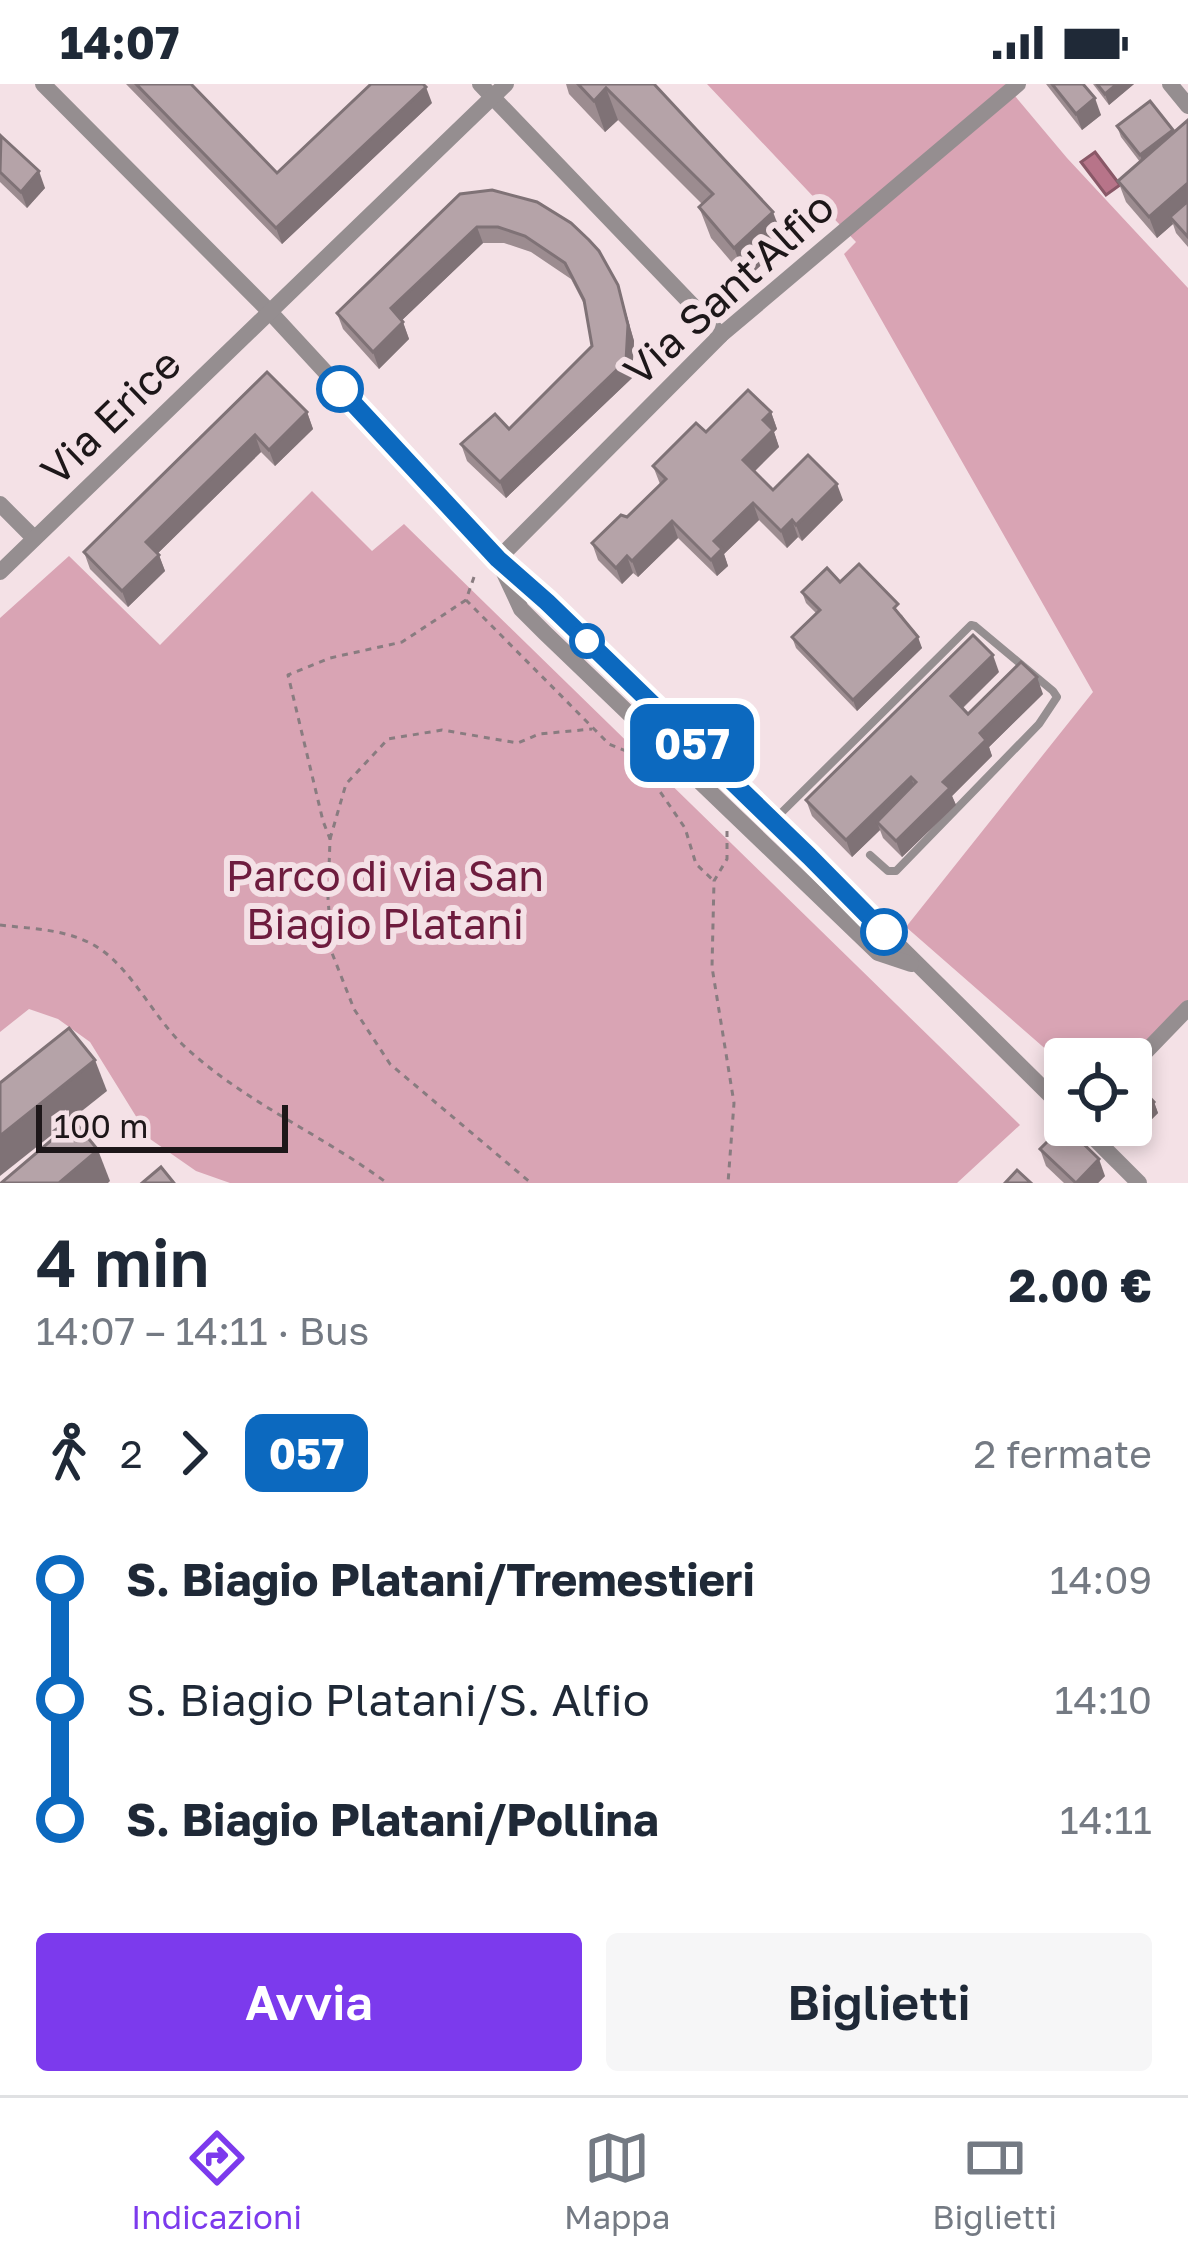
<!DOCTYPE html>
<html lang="it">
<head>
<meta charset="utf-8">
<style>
  body { margin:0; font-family:"Golos Text",sans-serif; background:#f6f6f7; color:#1f2937; height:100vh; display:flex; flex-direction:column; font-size:45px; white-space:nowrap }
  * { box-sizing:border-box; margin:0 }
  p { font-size:39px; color:#747a83 }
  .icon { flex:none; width:66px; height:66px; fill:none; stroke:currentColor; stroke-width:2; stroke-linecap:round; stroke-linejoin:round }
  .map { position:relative; height:1099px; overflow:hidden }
  .sheet { display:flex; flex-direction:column; background:#fff; flex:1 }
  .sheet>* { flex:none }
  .badge { padding:0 24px; border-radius:18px; font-size:42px; line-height:78px }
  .controls { position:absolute; left:1044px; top:954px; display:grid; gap:24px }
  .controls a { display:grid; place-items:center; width:108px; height:108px; border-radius:12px; background:#fff; box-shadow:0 6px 18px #0003; font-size:60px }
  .scale { position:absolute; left:36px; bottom:30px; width:252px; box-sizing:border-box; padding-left:12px; border:6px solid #1d1719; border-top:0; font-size:33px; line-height:42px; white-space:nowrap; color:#1d1719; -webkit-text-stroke:9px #f4e1e6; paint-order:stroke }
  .map>.badge { position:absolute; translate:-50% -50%; box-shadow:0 0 0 6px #fff }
  .legs { display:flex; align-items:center; gap:18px; height:132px; padding:0 36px; font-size:39px }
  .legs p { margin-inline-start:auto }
  .overview { display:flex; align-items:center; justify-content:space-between; height:204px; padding:0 36px }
  h1 { font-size:66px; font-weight:600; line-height:90px }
  .button { display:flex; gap:24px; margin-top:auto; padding:24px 36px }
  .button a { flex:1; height:138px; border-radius:12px; background:#7c3aed; color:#fff; font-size:48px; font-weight:600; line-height:138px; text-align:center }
  .button a+a { background:#f6f6f7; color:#1f2937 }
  ul { padding:0 36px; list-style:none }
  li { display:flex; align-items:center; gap:42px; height:120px; font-size:45px }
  li i { display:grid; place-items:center; width:18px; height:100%; margin:0 15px; background:currentColor }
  li i::after { content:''; width:30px; height:30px; margin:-15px; border:9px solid; border-radius:50%; background:#fff }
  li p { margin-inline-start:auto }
  li:first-child i { background:linear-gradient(#0000 50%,currentColor 0) }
  li:last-child i { background:linear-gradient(currentColor 50%,#0000 0) }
  .status { display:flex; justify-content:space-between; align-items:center; height:84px; padding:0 60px; background:#fff; direction:ltr }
  .status svg { height:33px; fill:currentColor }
  .tab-bar { display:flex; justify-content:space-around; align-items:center; height:168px; border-top:3px solid #e0e1e3; background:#fff; font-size:33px; color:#747a83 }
  .tab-bar a { display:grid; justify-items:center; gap:6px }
  .tab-bar .selected { color:#7c3aed }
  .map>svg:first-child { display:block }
</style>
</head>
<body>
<div class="status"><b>14:07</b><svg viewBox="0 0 49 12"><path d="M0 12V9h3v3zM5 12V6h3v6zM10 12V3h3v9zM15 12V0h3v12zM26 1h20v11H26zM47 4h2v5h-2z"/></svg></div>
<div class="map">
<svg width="1188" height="1099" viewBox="0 0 1188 1099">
  <rect width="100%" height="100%" fill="#f4e1e6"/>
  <!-- green -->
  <g fill="#d9a4b4">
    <polygon points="707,0 1005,0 1067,74 1188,204 1188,924 1131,975 1065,975 1065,982 906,843 1093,608 844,170 856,158"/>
    <polygon points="312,407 372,467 404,440 1020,1041 957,1099 230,1099 196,1087 150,1055 90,958 58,935 29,925 0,948 0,534 69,472 160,561"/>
  </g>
  <!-- water -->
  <polygon fill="#b77489" stroke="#895867" stroke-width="3" points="1095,68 1120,101 1106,111 1081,78"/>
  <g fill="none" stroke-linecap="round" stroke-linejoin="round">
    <!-- path -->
    <g stroke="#897c80" stroke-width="3" stroke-dasharray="6 6" stroke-linecap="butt">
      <polyline points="474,493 466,516 609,660 631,669 650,693 685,744 696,780 714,797"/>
      <polyline points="466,516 402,558 330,574 288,591 323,737 330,755 328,814 332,869 354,925 390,980 531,1099"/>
      <polyline points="727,747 727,775 714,797 712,883 734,1019 728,1099"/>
      <polyline points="330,755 346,700 388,655 442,646 518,659 539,650 592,645"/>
      <path d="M0 841C33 845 68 845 97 863 131 884 153 932 182 960 242 1017 321 1050 387 1099"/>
    </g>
    <!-- lane -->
    <polyline stroke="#958e90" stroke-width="8" points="774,736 971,541 975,542 1053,607 1057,613 1039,640 896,787 888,787 870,771"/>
    <!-- street -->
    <g stroke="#958e90" stroke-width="16">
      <polyline points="43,0 270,228 498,475 547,518 773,737 1065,1026"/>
      <polyline points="480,0 721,251"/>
      <polyline points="1170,0 1188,22"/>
      <polyline points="0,420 34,454"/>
      <polyline points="498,475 721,251 1018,0"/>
      <polyline points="500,480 521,525 545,549 878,869 911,880"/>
      <polyline points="0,488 506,0"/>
      <polyline points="1131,983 1188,924"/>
      <polyline points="1081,1041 1139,1099"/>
    </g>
  </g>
  <!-- wall -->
  <g fill="#9c8c90">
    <polygon points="126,0 191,0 277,89 432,19 282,160"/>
    <polygon points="566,0 654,0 785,159 746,195 711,154 699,123 702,120 618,36 605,48 569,10"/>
    <polygon points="1046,0 1083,0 1101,31 1082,46"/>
    <polygon points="1093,0 1134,0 1109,21"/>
    <polygon points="1188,36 1188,163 1176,149 1173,140 1157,154 1126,118 1118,97 1140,78 1121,53 1117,42 1174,49"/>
    <polygon points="0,53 45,104 27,124 0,98"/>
    <polygon points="460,110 618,201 634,257 632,294 506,414 467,377 461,360 509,345 592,262 586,224 571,195 531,168 504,159 483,159 402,236 409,255 379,285 343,245 337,229"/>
    <polygon points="267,288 307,328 313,345 275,382 261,368 158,469 165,487 128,523 90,485 84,468"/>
    <polygon points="771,328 777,345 774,348 779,363 754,387 773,406 843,416 802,457 798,453 787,464 759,436 724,470 728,482 717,492 678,454 638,493 633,489 622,500 598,476 592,459 627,433 660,400 653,382 706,348"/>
    <polygon points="840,498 902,531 922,564 857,627 796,564 792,553 816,529 806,519 802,508"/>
    <polygon points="999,588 963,624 968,630 1043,610 989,663 992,672 952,712 956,721 902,773 883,754 880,746 852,773 812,732 806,716"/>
    <polygon points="1154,1018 1158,1029 1130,1057 1115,1041 1131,1041"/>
    <polygon points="1040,1065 1105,1092 1098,1099 1064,1099 1046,1082"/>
  </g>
  <!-- shaded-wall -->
  <g fill="#7f7276">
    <polygon points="1117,0 1134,0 1109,21 1105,10"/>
    <polygon points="426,3 432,19 282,160 276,144"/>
    <polygon points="606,4 618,36 605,48 594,17"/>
    <polygon points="1095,14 1101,31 1082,46 1076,30"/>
    <polygon points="1173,46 1177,57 1144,82 1140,71"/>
    <polygon points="39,87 45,104 27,124 21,108"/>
    <polygon points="1188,99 1188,128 1170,133 1173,140 1157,154 1149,133"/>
    <polygon points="773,128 785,159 746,195 734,164"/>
    <polygon points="477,143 483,159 397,241 391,224"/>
    <polygon points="618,201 634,257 632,294 506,414 500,398 626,277"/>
    <polygon points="403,238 409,255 379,285 373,268"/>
    <polygon points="307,328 313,345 275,382 269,366"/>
    <polygon points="771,328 777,345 774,348 779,363 749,393 743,376 763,336"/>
    <polygon points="255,351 261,368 152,475 146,458"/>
    <polygon points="837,400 843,416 802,457 796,441"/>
    <polygon points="753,419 759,436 724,470 728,482 717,492 711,476 714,457"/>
    <polygon points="792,436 798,453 787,464 781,447"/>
    <polygon points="672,437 678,454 638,493 632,477"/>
    <polygon points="159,471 165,487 128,523 122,507"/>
    <polygon points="627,472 633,489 622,500 616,484"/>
    <polygon points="918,553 922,564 857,627 853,616"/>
    <polygon points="993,571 999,588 957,629 951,612"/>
    <polygon points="1037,593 1043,610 989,663 992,672 952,712 956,721 902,773 896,757 980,649"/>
    <polygon points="911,693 917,709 877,738 880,746 852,773 846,756"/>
    <polygon points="95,976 107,1007 0,1092 0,1052"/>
    <polygon points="1154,1018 1158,1029 1130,1057 1126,1046"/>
    <polygon points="98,1066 110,1097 108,1099 59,1099"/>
    <polygon points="1099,1075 1105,1092 1098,1099 1076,1099"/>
  </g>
  <!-- building -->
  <g fill="#b5a3a8" stroke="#7f7276" stroke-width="3">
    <polygon points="136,0 191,0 277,89 371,0 423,0 426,3 276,144"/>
    <polygon points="578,0 654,0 773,128 734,164 699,123 713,110 606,4 594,17"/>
    <polygon points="1052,0 1083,0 1095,14 1076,30"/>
    <polygon points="1097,0 1117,0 1105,10"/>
    <polygon points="1150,17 1173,46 1140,71 1117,42"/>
    <polygon points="1188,36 1188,99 1149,133 1118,97"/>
    <polygon points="1,52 39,87 21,108 0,88"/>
    <polygon points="492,106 537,118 571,139 589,156 599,167 618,201 628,241 626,277 500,398 461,360 495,330 509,345 592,262 584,216 565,179 525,152 498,143 477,143 391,224 403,238 373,268 337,229 460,110"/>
    <polygon points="1188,117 1188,153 1170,133"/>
    <polygon points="267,288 307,328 269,366 255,351 146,458 159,471 122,507 84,468"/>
    <polygon points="748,306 771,328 763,336 773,346 743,376 773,406 808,371 837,400 796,441 792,436 781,447 753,419 714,457 722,465 711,476 672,437 632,477 627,472 616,484 592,459 621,431 627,433 666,395 653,382 696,339 706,348"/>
    <polygon points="859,480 898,520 894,524 918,553 853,616 792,553 820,526 802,508 827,484 840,498"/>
    <polygon points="973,551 993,571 951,612 968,630 1021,578 1037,593 980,649 986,656 943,698 950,704 896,757 877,738 916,698 911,693 846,756 806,716"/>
    <polygon points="69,944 95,976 0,1052 0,999"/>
    <polygon points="1132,995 1154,1018 1131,1041 1131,996"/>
    <polygon points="74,1037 98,1066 59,1099 1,1099"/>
    <polygon points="1064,1041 1099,1075 1076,1099 1040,1065"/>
    <polygon points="161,1083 174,1099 142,1099"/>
    <polygon points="1017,1086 1031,1099 1005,1099"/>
  </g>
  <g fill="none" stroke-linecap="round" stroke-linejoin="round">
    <defs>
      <polyline id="line-1" points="340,305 498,475 547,518 809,772 884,848"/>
    </defs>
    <!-- line-1 casing -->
    <use href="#line-1" stroke="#fff" stroke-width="27"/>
    <!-- line-1 -->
    <use href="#line-1" stroke="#0c69bf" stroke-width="18"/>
  </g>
  <!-- markers -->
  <g fill="#fff" stroke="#0c69bf" stroke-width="6">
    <circle cx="340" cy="305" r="21"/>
    <circle cx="587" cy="557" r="15"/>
    <circle cx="884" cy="848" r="21"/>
  </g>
  <g text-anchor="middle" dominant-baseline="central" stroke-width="12" stroke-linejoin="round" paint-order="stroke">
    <!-- street labels -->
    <g font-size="42" fill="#1d1719" stroke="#f4e1e6">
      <text transform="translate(728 204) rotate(-42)">Via Sant'Alfio</text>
      <text transform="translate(110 332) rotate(-44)">Via Erice</text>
    </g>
    <!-- park labels -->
    <g font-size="42" fill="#6e1c3e" stroke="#f4e1e6">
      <text x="385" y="791">Parco di via San<tspan x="385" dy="48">Biagio Platani</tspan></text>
    </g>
  </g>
</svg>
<div class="controls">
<a><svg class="icon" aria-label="locate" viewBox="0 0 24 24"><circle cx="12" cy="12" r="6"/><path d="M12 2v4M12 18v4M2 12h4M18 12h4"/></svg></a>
</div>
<div class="scale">100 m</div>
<b class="badge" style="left:692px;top:659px;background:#0c69bf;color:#fff">057</b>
</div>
<section class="sheet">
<div class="overview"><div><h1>4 min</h1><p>14:07 – 14:11 · Bus</p></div><b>2.00 €</b></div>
<div class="legs"><svg class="icon" aria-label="walk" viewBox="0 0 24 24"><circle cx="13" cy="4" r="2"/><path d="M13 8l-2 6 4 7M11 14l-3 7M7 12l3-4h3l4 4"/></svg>2<svg class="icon" aria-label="forward" viewBox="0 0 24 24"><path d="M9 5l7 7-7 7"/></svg><b class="badge" style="background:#0c69bf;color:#fff">057</b><p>2 fermate</p></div>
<ul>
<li><i style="color:#0c69bf"></i><b>S. Biagio Platani/Tremestieri</b><p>14:09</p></li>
<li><i style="color:#0c69bf"></i><span>S. Biagio Platani/S. Alfio</span><p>14:10</p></li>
<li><i style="color:#0c69bf"></i><b>S. Biagio Platani/Pollina</b><p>14:11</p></li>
</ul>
<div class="button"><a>Avvia</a><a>Biglietti</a></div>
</section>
<nav class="tab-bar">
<a class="selected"><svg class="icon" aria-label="directions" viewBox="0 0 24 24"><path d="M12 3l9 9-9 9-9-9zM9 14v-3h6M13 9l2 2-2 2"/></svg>Indicazioni</a>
<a><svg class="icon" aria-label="map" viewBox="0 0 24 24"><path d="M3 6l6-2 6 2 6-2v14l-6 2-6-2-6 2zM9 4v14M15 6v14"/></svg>Mappa</a>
<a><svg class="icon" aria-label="tickets" viewBox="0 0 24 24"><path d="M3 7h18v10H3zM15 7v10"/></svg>Biglietti</a>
</nav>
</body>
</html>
